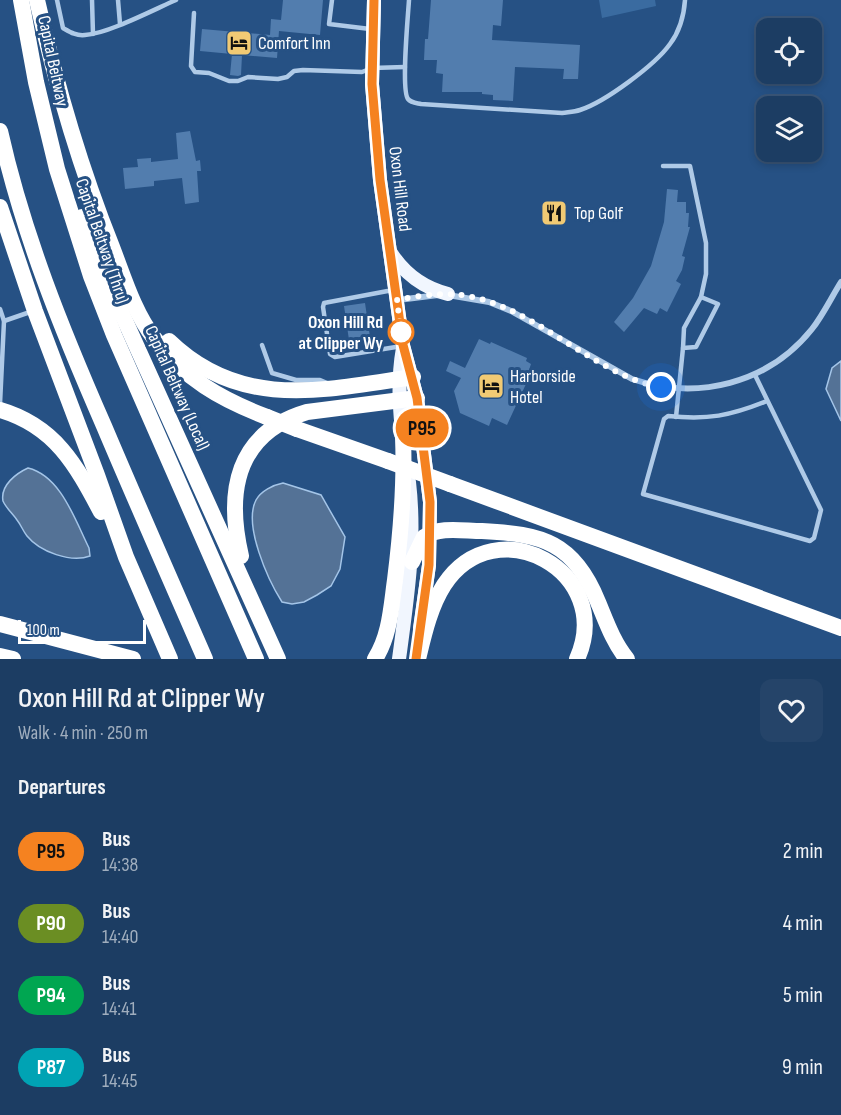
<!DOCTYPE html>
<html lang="en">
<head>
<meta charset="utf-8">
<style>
  body { margin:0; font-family:"Sofia Sans Condensed",sans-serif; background:#254469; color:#f1f3f6; height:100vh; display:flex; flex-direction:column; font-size:22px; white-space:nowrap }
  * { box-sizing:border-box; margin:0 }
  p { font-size:20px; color:#a0aebe }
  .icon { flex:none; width:33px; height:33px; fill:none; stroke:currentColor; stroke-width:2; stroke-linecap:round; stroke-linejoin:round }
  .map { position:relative; height:659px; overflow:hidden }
  .side { display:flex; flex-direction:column; background:#1c3d63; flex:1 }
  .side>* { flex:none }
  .badge { padding:0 12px; border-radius:20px; font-size:21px; line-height:39px }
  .tools { position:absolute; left:756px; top:18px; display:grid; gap:12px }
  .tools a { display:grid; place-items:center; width:66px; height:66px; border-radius:12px; background:#1c3d63; box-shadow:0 3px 9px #0003,0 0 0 2px #3a5678; font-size:30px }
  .scale { position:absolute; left:18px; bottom:15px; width:128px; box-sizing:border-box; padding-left:6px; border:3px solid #fff; border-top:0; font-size:16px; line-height:21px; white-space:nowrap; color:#fff; -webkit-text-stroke:4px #265184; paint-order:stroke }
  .you { position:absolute; width:30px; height:30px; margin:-15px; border:4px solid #fff; border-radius:50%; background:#1a73e8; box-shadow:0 0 0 9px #1a73e833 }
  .map>.badge { position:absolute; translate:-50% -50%; box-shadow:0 0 0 3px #fff }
  h2 { padding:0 18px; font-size:22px; line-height:54px }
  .round { display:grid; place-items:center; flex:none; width:63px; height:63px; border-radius:12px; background:#254469 }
  .head { display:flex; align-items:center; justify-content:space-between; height:102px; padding:0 18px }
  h1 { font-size:28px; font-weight:600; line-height:45px }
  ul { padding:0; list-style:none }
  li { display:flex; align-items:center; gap:18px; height:72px; padding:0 18px }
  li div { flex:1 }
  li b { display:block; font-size:22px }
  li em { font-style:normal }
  li .badge { min-width:66px; font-weight:700; text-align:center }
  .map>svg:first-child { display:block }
</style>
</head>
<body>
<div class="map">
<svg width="841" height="659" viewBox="0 0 841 659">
  <rect width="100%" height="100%" fill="#265184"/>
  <!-- green -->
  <polygon fill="#3a6ba0" points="599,0 655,0 656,6 602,18"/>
  <!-- water -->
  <g fill="#547296" stroke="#a4c5e8" stroke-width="1.5">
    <polygon points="841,361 841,421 826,389 832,368"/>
    <path d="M28 468C61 476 75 520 89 548L90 556C71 563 40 552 27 536 23 531 21 525 17 520 13 514 6 508 3 501 0 485 17 473 28 468Z"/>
    <path d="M283 483 321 495 345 537 340 569 331 586 317 595 304 602 292 604 282 602C268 580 243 525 256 500 261 491 273 485 283 483Z"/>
  </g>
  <!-- building -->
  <g fill="#527dae">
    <polygon points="283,0 323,0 320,35 279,31 277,58 242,55 241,75 238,76 230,75 232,54 200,51 202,29 270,35 271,19 281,20"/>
    <polygon points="431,0 503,0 501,26 493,25 492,40 580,45 578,79 563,79 564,69 515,67 513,101 493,100 493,95 482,94 482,92 442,92 443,74 436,73 437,60 424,60 425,39 428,39"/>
    <polygon points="190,131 196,161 200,160 201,171 197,171 199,202 185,204 182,178 154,181 154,186 125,189 123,168 138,167 137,159 151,158 151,162 178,159 176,133"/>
    <polygon points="667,189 678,190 677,202 686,202 686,213 689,213 688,227 690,227 682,256 685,257 682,270 676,281 681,284 667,312 660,308 657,314 644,308 624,332 614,322 633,298 651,266 664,222"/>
    <polygon points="365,303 370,337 349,340 344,306"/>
    <polygon points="479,339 490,344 491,342 527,358 526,361 531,364 529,370 532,371 507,425 492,418 489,426 460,413 454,391 461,378 446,371 450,361 465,368"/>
  </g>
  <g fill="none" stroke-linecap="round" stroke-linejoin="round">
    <!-- lane -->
    <g stroke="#afcae7" stroke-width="4.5">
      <path d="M57 0 63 28C70 32 76 36 85 35 107 34 153 10 176 0"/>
      <polyline points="92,0 93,34"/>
      <polyline points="118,0 120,24"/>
      <polyline points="332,0 329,24 370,29"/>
      <path d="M409 0C408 16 401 90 408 99 411 103 417 103 421 104L562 113C568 112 574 112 580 110 605 102 655 65 670 44 679 32 684 15 685 0"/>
      <polyline points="194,13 191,66 195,72 209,73 229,81 238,81 248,77 278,79 287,77 294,71 303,70 362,72 372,68 405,67"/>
      <polyline points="663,166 690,166 706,243 706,274 701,297 718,304 696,347 683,348 676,417"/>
      <polyline points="393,290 324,303 323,307 330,354 335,357 402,346"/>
      <polyline points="0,309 4,321 0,404"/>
      <polyline points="4,321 33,311"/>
      <polyline points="262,345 272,373 296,380 320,380 327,383"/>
      <polyline points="683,348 684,328 701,297"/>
      <path d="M755 375 821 510 814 538 810 541 643 494 664 419 668 416C708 420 730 416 767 401"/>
    </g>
    <!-- street -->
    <g stroke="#afcae7" stroke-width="6">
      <path d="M448 295 489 302 511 311 632 379C697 401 768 384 812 329 823 315 831 298 841 282"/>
      <polyline points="398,300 438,295"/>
    </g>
    <!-- primary -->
    <g stroke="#f1f6fe" stroke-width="14">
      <polyline points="374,0 372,84 380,180 403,346 417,398 430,502 429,565 420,628"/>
      <path d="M391 253C404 273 424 288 448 294"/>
      <path d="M403 348C397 381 399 412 404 445"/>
      <path d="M399 659C407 600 416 542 409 482"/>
    </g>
    <!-- highway -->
    <g stroke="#fff" stroke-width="16">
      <polyline points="21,0 36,82 57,169 91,276 114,335 256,659"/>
      <path d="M37 0C56 85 80 167 112 247 124 278 134 312 154 338 185 379 220 399 267 417"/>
      <path d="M0 131C23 234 62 330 104 426 137 504 171 581 205 659"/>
      <polyline points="0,207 35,311 97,475 126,557 170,659"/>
      <polyline points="82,217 103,272 278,659"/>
      <path d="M169 341C241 411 324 390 413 377"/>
      <path d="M0 410C55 426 76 465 101 512"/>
      <polyline points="297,429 388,461"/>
      <polyline points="450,484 841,628"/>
      <path d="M241 556C226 492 236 433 307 412L417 398"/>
      <path d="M412 562 424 537C440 526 463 531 482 531 542 534 574 542 598 602 606 621 613 642 627 659"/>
      <polyline points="0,624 133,659"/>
      <polyline points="0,656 13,659"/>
      <path d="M375 659C390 635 391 608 395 580 401 532 405 485 403 437"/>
      <path d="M418 659C424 634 430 607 444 585 496 506 616 572 577 659"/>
    </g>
    <!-- highway-bridge -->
    <g stroke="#fff" stroke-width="16">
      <polyline points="267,417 297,429"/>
      <polyline points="388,461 450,484"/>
    </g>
  </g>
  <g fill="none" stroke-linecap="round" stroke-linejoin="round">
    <defs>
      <polyline id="line" points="374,0 372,84 380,180 403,345 417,398 430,502 429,565 416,659"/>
    </defs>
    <!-- line casing -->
    <use href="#line" stroke="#fff" stroke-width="14"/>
    <!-- line -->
    <use href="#line" stroke="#f58220" stroke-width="9"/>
    <!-- walk -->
    <path stroke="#fff" stroke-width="6" stroke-dasharray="0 10.8" d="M401 332 397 300C413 297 431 294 447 294 501 295 546 331 590 357 612 370 635 383 661 387"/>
  </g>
  <!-- icons -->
  <defs>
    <symbol id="hotel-square" viewBox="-11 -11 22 22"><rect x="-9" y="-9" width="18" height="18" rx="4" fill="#f1ca74" stroke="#265184"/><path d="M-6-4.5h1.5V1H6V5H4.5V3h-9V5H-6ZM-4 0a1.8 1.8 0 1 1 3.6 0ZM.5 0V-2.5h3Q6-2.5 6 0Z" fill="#111"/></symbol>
    <symbol id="restaurant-square" viewBox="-11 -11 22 22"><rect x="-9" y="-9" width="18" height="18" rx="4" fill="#f1ca74" stroke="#265184"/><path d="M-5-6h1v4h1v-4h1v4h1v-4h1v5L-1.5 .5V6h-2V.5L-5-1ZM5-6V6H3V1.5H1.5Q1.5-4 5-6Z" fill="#111"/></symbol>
  </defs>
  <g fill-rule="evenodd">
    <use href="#hotel-square" x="224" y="28" width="30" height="30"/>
    <use href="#restaurant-square" x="539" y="198" width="30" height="30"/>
    <use href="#hotel-square" x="476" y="371" width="30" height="30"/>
  </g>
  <!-- markers -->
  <circle fill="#fff" stroke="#f58220" stroke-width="3" cx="401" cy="332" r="12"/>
  <g text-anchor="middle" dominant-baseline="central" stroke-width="6" stroke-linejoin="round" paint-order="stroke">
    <!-- poi labels -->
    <g font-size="18" fill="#fff" stroke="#265184" text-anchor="start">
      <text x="258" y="43">Comfort Inn</text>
      <text x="574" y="213">Top Golf</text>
      <text x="510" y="376">Harborside<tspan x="510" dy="21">Hotel</tspan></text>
    </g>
    <!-- street labels -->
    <g font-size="18" fill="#fff" stroke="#265184">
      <text transform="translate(53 61) rotate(78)">Capital Beltway</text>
      <text transform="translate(400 189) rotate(83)">Oxon Hill Road</text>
      <text transform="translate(102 241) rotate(71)">Capital Beltway (Thru)</text>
      <text transform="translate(177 388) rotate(66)">Capital Beltway (Local)</text>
    </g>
    <!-- stop labels -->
    <g font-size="18" font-weight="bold" fill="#fff" stroke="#265184" text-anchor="end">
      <text x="383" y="322">Oxon Hill Rd<tspan x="383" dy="21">at Clipper Wy</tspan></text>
    </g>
  </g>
</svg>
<div class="tools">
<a><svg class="icon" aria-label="locate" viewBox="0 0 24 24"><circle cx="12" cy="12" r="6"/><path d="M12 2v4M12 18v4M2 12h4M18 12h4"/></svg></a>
<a><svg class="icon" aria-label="layers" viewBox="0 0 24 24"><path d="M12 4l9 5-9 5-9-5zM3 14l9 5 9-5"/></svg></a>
</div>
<div class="scale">100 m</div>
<div class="you" style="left:661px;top:387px"></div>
<b class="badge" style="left:422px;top:428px;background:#f58220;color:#111">P95</b>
</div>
<section class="side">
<div class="head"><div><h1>Oxon Hill Rd at Clipper Wy</h1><p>Walk · 4 min · 250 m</p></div><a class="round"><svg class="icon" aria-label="heart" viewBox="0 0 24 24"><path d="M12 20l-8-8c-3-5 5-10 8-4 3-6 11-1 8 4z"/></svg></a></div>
<h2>Departures</h2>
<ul>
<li><span class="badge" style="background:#f58220;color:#111">P95</span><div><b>Bus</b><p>14:38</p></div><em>2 min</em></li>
<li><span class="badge" style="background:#6b8e23;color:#fff">P90</span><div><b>Bus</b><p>14:40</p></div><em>4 min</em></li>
<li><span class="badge" style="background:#00a651;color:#fff">P94</span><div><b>Bus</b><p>14:41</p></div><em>5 min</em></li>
<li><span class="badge" style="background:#00a3b4;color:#fff">P87</span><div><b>Bus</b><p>14:45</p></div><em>9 min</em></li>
</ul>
</section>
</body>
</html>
